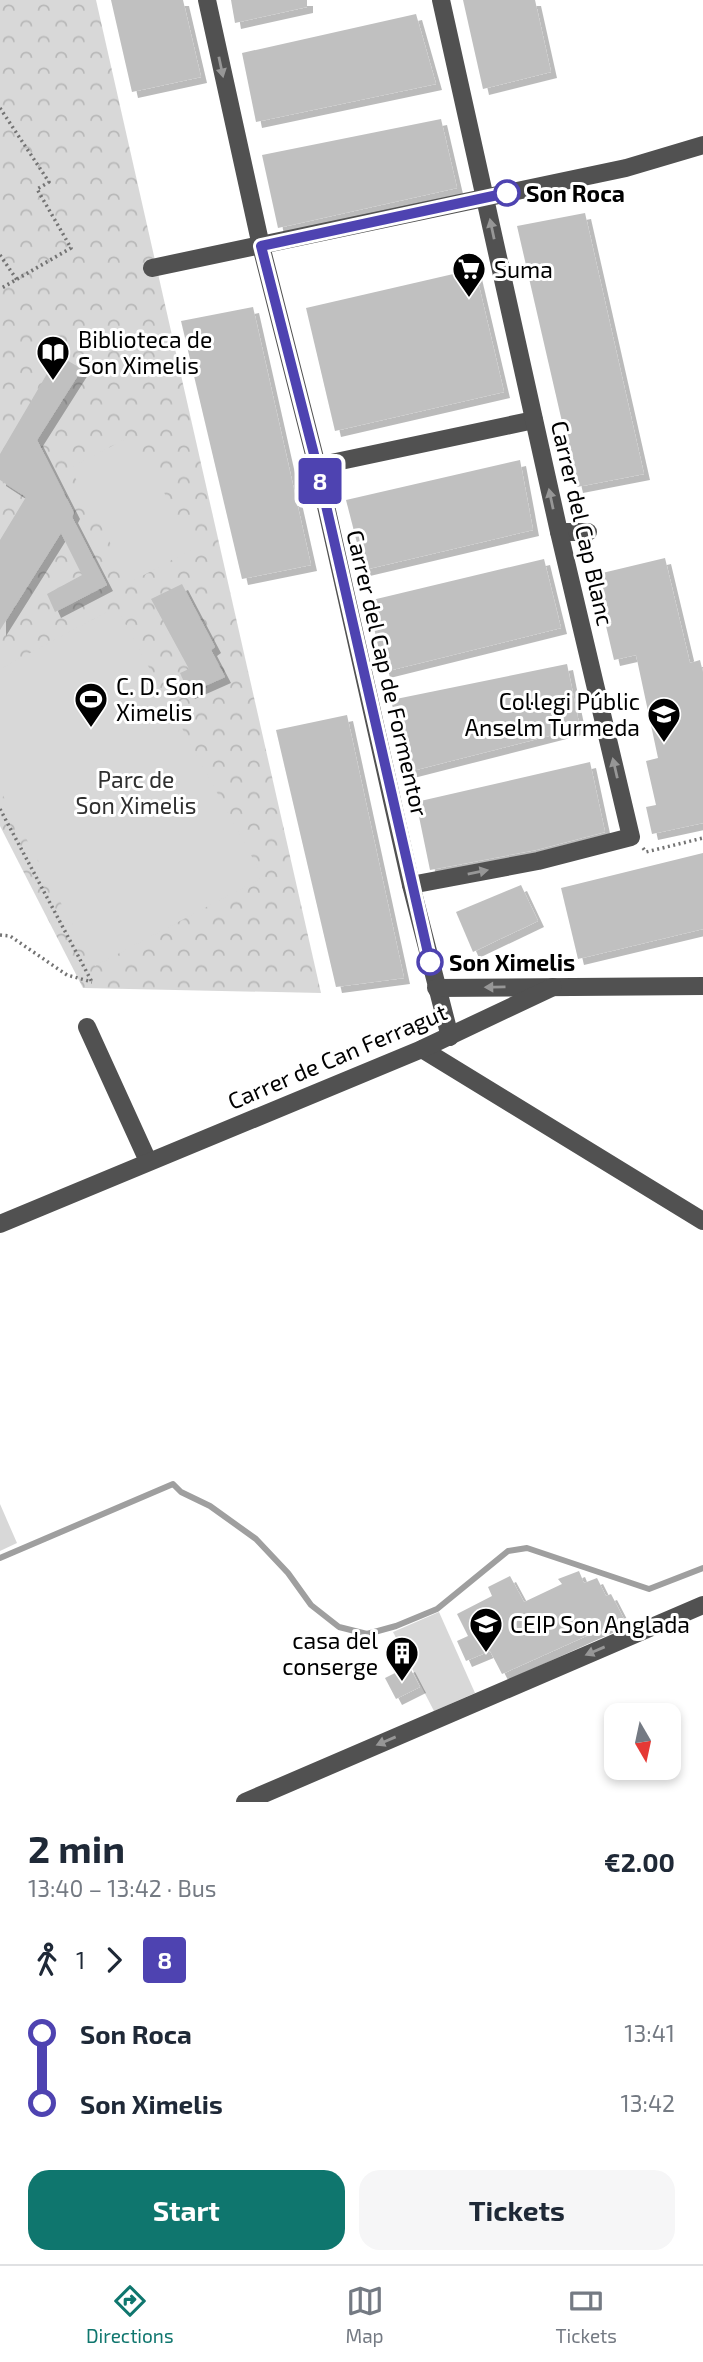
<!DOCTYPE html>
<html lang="en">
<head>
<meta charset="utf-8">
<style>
  body { margin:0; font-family:"Exo 2",sans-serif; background:#f6f6f7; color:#1f2937; height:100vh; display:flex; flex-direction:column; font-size:26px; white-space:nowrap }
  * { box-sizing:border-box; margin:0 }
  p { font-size:23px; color:#747a83 }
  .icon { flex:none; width:38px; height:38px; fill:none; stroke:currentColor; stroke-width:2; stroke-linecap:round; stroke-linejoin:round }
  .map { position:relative; height:1802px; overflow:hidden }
  .sheet { display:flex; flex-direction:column; background:#fff; flex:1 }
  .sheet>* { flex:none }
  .badge { padding:0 14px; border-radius:5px; font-size:24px; line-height:46px }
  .needle { width:46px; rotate:171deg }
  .fabs { position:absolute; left:604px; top:1703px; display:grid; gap:14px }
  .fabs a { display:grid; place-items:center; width:77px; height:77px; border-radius:14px; background:#fff; box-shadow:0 4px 10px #0003; font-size:35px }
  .map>.badge { position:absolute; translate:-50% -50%; box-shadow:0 0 0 4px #fff }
  .legs { display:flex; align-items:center; gap:10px; height:77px; padding:0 28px; font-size:23px }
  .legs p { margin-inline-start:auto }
  .summary { display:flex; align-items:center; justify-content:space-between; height:119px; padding:0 28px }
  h1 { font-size:38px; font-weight:700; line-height:52px }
  .primary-button { display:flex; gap:14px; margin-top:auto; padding:14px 28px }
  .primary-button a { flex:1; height:80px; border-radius:21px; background:#0f766e; color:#fff; font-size:28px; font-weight:700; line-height:80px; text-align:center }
  .primary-button a+a { background:#f6f6f7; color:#1f2937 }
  ul { padding:0 28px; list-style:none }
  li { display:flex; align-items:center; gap:24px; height:70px; font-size:26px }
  li i { display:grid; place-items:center; width:10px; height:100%; margin:0 9px; background:currentColor }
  li i::after { content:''; width:18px; height:18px; margin:-9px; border:5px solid; border-radius:50%; background:#fff }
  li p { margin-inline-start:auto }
  li:first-child i { background:linear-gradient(#0000 50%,currentColor 0) }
  li:last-child i { background:linear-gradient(currentColor 50%,#0000 0) }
  .menu { display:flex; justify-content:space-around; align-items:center; height:98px; border-top:2px solid #e0e1e3; background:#fff; font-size:19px; color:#747a83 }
  .menu a { display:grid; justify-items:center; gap:4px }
  .menu .current { color:#0f766e }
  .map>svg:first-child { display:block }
</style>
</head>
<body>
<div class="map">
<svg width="703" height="1802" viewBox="0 0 703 1802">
  <defs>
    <pattern id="park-crowns" width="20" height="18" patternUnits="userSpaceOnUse" patternTransform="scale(1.75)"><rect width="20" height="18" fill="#d8d8d8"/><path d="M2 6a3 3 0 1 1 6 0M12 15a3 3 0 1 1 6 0" fill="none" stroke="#b8b8b8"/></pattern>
    <filter id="shadow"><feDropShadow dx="6" dy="6" stdDeviation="0" flood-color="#0004"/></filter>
  </defs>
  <rect width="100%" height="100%" fill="#fff"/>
  <!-- park -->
  <polygon fill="url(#park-crowns)" points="0,0 96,0 321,993 83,988 0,826"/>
  <!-- pitch -->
  <g fill="#d8d8d8">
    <polygon points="133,435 194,548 131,582 70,468"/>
    <polygon points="116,607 263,877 95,966 0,790 0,669"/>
    <polygon points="0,1504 17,1543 0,1551"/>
    <polygon points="439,1612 475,1693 434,1711 393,1632"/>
  </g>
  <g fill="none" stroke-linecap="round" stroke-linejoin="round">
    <!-- stream -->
    <polyline stroke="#9f9f9f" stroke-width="6" points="0,1558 173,1484 181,1492 210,1506 256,1539 288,1573 311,1605 339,1627 367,1634 396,1626 437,1609 508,1551 527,1548 649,1589 703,1568"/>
  </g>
  <!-- building -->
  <g fill="#c0c0c0" filter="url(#shadow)">
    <polygon points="111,0 183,0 201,77 132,92"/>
    <polygon points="231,0 307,0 307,7 235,23"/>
    <polygon points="463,0 535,0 551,72 483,89"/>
    <polygon points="416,14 436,84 256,122 242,53"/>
    <polygon points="441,119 457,188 278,228 262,155"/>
    <polygon points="585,213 644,474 577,487 517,226"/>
    <polygon points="475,269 504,392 335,431 306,308"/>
    <polygon points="253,307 311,565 242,579 181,321"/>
    <polygon points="58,355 82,369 37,440 74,513 72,517 107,585 55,612 47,594 82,575 61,533 0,630 0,540 26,497 0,480 0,454"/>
    <polygon points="520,460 533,530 364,570 346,500"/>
    <polygon points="665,558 690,663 700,660 703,672 703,823 652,834 646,807 656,805 646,761 658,758 636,655 614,660 594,575"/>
    <polygon points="544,559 561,628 384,672 368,601"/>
    <polygon points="182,584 215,647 211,650 225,677 189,693 180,673 189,669 151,599"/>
    <polygon points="567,664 580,728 408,772 391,700"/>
    <polygon points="347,715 404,978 336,987 276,730"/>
    <polygon points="590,762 605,832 536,850 430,870 416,802"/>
    <polygon points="703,853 703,929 578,959 561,888"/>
    <polygon points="521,885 538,921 473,952 456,912"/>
    <polygon points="579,1571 584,1583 597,1578 606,1596 611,1594 624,1619 502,1674 490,1651 466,1661 457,1641 468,1636 457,1614 492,1596 488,1587 510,1576 524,1602 562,1584 558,1579"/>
    <polygon points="409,1666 420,1687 396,1699 385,1678"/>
  </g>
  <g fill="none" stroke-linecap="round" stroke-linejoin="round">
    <!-- path -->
    <g stroke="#737373" stroke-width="3.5" stroke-dasharray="2 3.5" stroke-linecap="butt">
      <polyline points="0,108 49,182 37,189 71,248 0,289"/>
      <polyline points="0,255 17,280"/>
      <polyline points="0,809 92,982"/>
      <polyline points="643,848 646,852 703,838"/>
      <polyline points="0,935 10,936 67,975 92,982"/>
    </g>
    <!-- minor -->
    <g stroke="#515151" stroke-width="18">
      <polyline points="207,0 261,246 317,466 411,885 450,1037"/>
      <polyline points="152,268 626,168 703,145"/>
      <polyline points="317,466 534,420"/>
      <polyline points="559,532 588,532"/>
      <polyline points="411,885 538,861 631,837 559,532 441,0"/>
      <polyline points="436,988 703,986"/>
      <polyline points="87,1027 148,1161"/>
      <polyline points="422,1049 703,1221"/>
      <polyline points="0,1224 422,1049 553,987"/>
      <polyline points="245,1802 703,1605"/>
    </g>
  </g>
  <!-- one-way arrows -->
  <defs><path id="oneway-solid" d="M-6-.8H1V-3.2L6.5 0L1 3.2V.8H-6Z" transform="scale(1.75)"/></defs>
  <g fill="#979797">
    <use href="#oneway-solid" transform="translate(221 67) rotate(78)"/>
    <use href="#oneway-solid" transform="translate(492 229) rotate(-102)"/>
    <use href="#oneway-solid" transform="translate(551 499) rotate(-102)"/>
    <use href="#oneway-solid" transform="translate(615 768) rotate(-103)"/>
    <use href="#oneway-solid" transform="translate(478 872) rotate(-11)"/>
    <use href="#oneway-solid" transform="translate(495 987) rotate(179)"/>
    <use href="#oneway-solid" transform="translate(595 1651) rotate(157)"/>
    <use href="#oneway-solid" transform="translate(386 1741) rotate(157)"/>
  </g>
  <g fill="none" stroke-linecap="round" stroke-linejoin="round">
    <defs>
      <polyline id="line-1" points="430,962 317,466 261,246 507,193"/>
    </defs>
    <!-- line-1 casing -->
    <use href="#line-1" stroke="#fff" stroke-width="16"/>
    <!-- line-1 -->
    <use href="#line-1" stroke="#4e43b1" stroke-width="10"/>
  </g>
  <!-- icons -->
  <defs>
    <symbol id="supermarket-pin" viewBox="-11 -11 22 30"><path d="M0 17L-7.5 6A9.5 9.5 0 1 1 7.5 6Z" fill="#000" stroke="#fff"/><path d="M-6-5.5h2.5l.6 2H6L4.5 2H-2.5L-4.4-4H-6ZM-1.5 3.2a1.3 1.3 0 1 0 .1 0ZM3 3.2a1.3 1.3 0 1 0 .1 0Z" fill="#fff"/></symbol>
    <symbol id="library-pin" viewBox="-11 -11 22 30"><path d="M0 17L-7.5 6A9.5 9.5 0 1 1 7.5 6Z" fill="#000" stroke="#fff"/><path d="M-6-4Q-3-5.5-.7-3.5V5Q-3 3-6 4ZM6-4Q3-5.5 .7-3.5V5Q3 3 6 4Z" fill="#fff"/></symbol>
    <symbol id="stadium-pin" viewBox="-11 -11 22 30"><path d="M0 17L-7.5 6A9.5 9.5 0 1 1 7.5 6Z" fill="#000" stroke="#fff"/><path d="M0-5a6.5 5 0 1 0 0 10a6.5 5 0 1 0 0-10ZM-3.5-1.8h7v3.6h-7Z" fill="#fff"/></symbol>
    <symbol id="school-pin" viewBox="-11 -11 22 30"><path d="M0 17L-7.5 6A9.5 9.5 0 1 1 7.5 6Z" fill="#000" stroke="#fff"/><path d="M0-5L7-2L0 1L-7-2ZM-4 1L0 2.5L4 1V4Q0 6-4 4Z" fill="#fff"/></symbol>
    <symbol id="building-pin" viewBox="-11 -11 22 30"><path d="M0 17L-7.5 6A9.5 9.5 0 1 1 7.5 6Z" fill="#000" stroke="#fff"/><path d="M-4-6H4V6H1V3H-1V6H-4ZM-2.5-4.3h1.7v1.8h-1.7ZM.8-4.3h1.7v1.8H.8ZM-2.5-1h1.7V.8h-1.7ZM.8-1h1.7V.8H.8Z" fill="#fff"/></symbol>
  </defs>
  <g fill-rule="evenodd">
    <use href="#supermarket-pin" x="450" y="250" width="38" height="52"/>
    <use href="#library-pin" x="34" y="333" width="38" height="52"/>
    <use href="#stadium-pin" x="72" y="680" width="38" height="52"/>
    <use href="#school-pin" x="645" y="695" width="38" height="52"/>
    <use href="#school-pin" x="467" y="1605" width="38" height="52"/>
    <use href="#building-pin" x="383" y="1634" width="38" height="52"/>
  </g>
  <!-- markers -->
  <g fill="#fff" stroke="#4e43b1" stroke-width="3.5">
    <circle cx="507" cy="193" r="12"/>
    <circle cx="430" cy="962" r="12"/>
  </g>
  <g text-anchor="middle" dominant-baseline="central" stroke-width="6" stroke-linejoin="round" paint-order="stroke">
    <!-- stop labels -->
    <g font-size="23" font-weight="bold" fill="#000" stroke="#fff" text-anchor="start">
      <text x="526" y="193">Son Roca</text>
      <text x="449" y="962">Son Ximelis</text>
    </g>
    <!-- poi labels -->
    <g font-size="23" fill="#000" stroke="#fff" text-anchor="start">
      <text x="494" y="269">Suma</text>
      <text x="78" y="339">Biblioteca de<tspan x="78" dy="26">Son Ximelis</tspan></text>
      <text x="116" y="686">C. D. Son<tspan x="116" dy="26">Ximelis</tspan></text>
      <text x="640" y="701" text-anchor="end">Col·legi Públic<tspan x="640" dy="26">Anselm Turmeda</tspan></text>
      <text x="510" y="1624">CEIP Son Anglada</text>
      <text x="378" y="1640" text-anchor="end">casa del<tspan x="378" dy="26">conserge</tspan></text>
    </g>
    <!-- street labels -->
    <g font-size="23" fill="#000" stroke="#fff">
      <text transform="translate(583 523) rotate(77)">Carrer del Cap Blanc</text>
      <text transform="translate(388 673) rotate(77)">Carrer del Cap de Formentor</text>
      <text transform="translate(337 1056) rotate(-23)">Carrer de Can Ferragut</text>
    </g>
    <!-- park labels -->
    <g font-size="23" fill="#2f2f2f" stroke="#fff">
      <text x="136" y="779">Parc de<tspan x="136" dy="26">Son Ximelis</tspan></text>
    </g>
  </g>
</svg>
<div class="fabs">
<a><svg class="needle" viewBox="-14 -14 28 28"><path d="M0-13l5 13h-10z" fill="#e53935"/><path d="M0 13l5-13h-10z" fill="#747a83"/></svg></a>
</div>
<b class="badge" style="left:320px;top:481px;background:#4e43b1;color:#fff">8</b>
</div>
<section class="sheet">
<div class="summary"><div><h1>2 min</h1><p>13:40 – 13:42 · Bus</p></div><b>€2.00</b></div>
<div class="legs"><svg class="icon" aria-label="walk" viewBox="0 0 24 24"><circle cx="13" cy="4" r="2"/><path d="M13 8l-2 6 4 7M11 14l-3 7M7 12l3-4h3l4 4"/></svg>1<svg class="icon" aria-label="forward" viewBox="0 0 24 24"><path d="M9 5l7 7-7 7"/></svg><b class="badge" style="background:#4e43b1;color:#fff">8</b></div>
<ul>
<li><i style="color:#4e43b1"></i><b>Son Roca</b><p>13:41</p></li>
<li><i style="color:#4e43b1"></i><b>Son Ximelis</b><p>13:42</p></li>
</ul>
<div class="primary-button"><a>Start</a><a>Tickets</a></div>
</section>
<nav class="menu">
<a class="current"><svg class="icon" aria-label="directions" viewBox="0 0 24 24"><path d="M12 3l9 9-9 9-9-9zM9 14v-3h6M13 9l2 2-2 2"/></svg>Directions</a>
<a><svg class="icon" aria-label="map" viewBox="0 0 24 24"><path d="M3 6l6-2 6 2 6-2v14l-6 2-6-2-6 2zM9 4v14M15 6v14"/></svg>Map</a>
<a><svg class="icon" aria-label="tickets" viewBox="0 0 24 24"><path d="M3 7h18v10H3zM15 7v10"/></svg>Tickets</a>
</nav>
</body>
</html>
